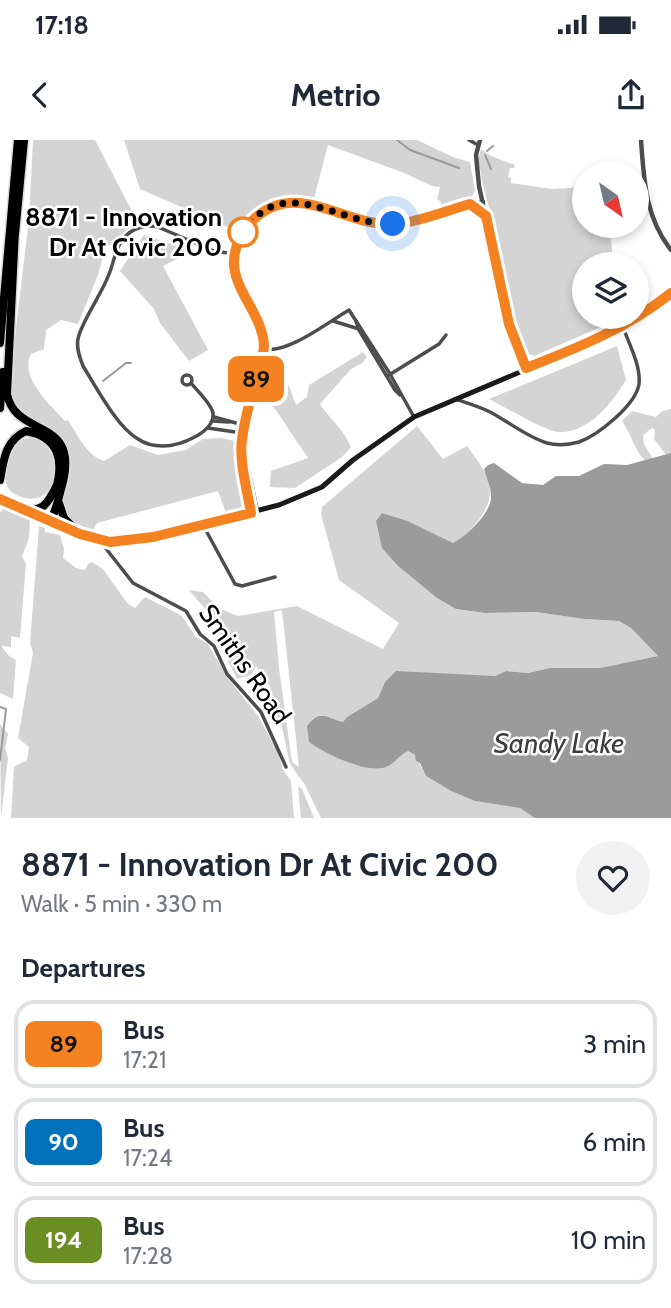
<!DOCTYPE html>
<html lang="en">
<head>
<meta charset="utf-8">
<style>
  body { margin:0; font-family:Cabin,sans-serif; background:#f2f2f3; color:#1f2937; height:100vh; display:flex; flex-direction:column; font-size:26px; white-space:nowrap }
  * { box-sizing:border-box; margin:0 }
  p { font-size:23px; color:#747a83 }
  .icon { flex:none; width:38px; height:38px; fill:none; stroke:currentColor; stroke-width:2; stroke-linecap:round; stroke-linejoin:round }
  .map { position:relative; height:678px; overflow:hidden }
  .details { display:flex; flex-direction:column; background:#fff; flex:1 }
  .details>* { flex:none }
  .badge { padding:0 14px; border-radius:10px; font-size:24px; line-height:46px }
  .needle { width:46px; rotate:146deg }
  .fabs { position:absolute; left:572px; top:21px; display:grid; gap:14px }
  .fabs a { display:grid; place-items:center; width:77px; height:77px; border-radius:50%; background:#fff; box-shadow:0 4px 10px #0003; font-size:35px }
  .you { position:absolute; width:35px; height:35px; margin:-18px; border:5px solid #fff; border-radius:50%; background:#1a73e8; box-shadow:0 0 0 10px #1a73e833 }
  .map>.badge { position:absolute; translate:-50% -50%; box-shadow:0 0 0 4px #fff }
  h2 { padding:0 21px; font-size:26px; line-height:63px }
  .round { display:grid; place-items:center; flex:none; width:74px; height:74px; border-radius:37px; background:#f2f2f3 }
  .headline { display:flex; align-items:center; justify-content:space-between; height:119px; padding:0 21px }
  h1 { font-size:33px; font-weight:700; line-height:52px }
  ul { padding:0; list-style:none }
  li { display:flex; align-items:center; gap:21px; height:88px; margin:0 14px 10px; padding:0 7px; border:4px solid #e0e1e3; border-radius:21px }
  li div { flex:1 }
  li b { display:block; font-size:26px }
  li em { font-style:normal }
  li .badge { min-width:77px; font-weight:700; text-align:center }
  .status { display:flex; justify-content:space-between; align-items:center; height:49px; padding:0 35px; background:#fff; direction:ltr }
  .status svg { height:19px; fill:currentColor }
  header { display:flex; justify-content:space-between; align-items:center; height:91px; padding:0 21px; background:#fff; font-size:32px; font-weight:700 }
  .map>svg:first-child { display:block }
</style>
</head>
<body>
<div class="status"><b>17:18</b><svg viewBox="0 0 49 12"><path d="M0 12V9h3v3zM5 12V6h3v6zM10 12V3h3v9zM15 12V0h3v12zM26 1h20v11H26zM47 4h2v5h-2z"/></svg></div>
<header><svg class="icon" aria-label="back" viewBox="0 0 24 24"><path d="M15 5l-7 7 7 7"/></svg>Metrio<svg class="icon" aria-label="share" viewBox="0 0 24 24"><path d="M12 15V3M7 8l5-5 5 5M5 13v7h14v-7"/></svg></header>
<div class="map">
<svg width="671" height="678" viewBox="0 0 671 678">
  <rect width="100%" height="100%" fill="#fff"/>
  <!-- green -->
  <g fill="#d4d4d4" fill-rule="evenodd">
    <path d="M33 0H95L137 81 105 109 98 135 78 184 61 180 46 190 44 209 31 214C19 237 50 265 65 281L68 280C77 294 87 316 104 321L130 305 158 315 186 310 203 299 222 298 238 302 249 367 226 373 218 351 97 383 93 390C39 374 76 349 68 315 61 284 31 287 16 270 8 261 15 249 10 239L29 78Z"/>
    <path d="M124 0H417L453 17 470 22 475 51 469 61 440 68 441 62 437 59 440 47 432 46 404 33 328 5 313 62C283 54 255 65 239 92L140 49Z"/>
    <polygon points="481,9 491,16 515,25 514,28 510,28 508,37 511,38 511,43 552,49 584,47 584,86 610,86 613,124 584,124 584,177 616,177 617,180 534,216 527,213 513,177 499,106 483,45 478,19"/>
    <polygon points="144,95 193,111 163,126 208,210 189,221 160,183 154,169 120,131"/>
    <path d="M617 206 626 240C612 263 589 293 559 292 547 292 503 266 489 259Z"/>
    <path d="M363 212 367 217 362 223 351 229 320 264C331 281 343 288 351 307L342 317 295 348 270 347 271 331 308 318 267 257 271 241 289 246 296 265 307 257 309 245Z"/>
    <path d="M671 269V315L667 316 654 299 655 290 652 288 643 295 644 304 653 319 646 322C634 310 632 295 622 281L632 271 656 277 662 271Z"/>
    <path d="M417 286 443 319 467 306C487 333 501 351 478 381 470 391 465 397 453 403L408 381 382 373 398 426 437 458 456 469 485 473 536 472 584 479 619 481 631 488 658 516 600 528H550L528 533 506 531 495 536 447 535 385 542 378 558 347 577 343 582 320 575 309 602C326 614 372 637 391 624 398 620 400 615 408 611L415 615 426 636 451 651 475 661 520 668 535 678H321L305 645 290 624 281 583 272 567 270 547 256 526 251 535 237 539 224 513 217 486 211 476 189 450 203 452 220 469 238 476 297 466 383 509 399 483 339 440 321 374 322 367ZM282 470 299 627 292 622 279 528 274 472Z"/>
    <path d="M31 297C70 309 59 372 19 356 14 354 9 351 7 346 2 334 10 307 21 300 22 299 30 298 31 297Z"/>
    <polygon points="4,367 30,380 29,398 22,417 26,423 20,498 11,496 11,507 1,506 9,516 16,520 13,559 0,553 0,373"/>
    <polygon points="39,386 45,388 45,392 60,395 64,409 63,418 76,428 85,430 88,424 92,422 103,429 127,463 135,468 145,457 181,475 196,497 208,504 227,537 258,576 278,612 283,630 291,641 294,678 11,678 14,627 27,620 29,607 18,598 33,513 30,503"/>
    <polygon points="0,584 8,594 5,608 8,618 1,678"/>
    <polygon points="298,647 302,649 314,678 301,678"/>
  </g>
  <!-- water -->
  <path fill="#9b9b9b" d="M671 313V678H535L520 668 475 661 451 651 426 636 420 623 416 621 415 615 408 611C400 615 395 623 386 627 367 634 325 614 309 602L307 586C320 569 325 577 343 582L347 577 378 558 385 542 396 531 495 536 506 531 528 533 550 528H600L658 516 631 488 619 481 584 479 536 472 485 473 456 469 437 458 398 426 382 408 376 381 382 373 408 381 453 403C467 396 492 372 491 356 491 347 486 337 484 329L488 325 494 323 522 343 543 345 556 336H579L604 324 627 325Z"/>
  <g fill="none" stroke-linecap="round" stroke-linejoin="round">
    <!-- stream -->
    <g stroke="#9b9b9b" stroke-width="2">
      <polyline points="397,0 410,10 459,28"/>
      <polyline points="487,11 493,6"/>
      <polyline points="485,15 491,29"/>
      <polyline points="103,241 126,223 131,223"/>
      <polyline points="0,567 6,569 0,620"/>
    </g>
    <defs>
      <g id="motorway">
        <path d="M15 90 7 254C16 300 83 275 61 349 58 360 56 372 50 381"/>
        <polyline points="15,94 24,0"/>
        <polyline points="0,203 18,0"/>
        <polyline points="0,268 3,232"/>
        <path d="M0 340C4 319 5 301 26 291 59 297 64 320 56 349"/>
        <polyline points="59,363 64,378 80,394"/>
        <path d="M20 369C43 373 47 365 57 345"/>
      </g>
    </defs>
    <!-- motorway casing -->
    <use href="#motorway" stroke="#dbdbdb" stroke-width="11"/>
    <!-- minor -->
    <g stroke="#4d4d4d" stroke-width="3.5">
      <polyline points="469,0 478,5"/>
      <polyline points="333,181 359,189"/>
      <polyline points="356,181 359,190 395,250 400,255"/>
      <path d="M264 209C288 214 328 182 349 170L390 234 414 277"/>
      <polyline points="389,235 439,204 446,195"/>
      <circle cx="187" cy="240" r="5"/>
      <path d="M191 243C198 252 211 263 213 273 215 293 179 306 163 306 155 306 145 304 138 299 117 287 96 247 83 226 80 218 76 208 78 199 80 184 103 152 109 134 114 123 115 108 123 99 132 88 145 84 158 87L214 111 235 114"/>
      <path d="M455 259C467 263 480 267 490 272 509 282 527 297 547 303 558 306 568 305 579 302 598 295 636 265 639 244 641 226 629 204 623 187"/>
      <polyline points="214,277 236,283 244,288"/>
      <polyline points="212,281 229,282"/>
      <polyline points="208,288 235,292 243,288"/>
      <polyline points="203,385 235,444 242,446 275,437"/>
      <polyline points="100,401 133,443 186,471 200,494 214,506 227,534 261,572 286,627"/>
    </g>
    <!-- tertiary -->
    <g stroke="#4d4d4d" stroke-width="4.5">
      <polyline points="480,0 476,15 479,46 509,184 526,228"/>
      <path d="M641 0C644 40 645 77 671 110"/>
      <polyline points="470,64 486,75"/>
      <polyline points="245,296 246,319 257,371"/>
      <path d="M251 373C247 349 239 322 242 299 245 278 251 257 256 237 259 227 264 216 264 206 263 175 233 152 234 121 235 106 242 89 254 79 296 39 343 86 390 84 421 83 453 68 483 62"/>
    </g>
    <!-- secondary -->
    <polyline stroke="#1a1a1a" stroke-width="5" points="0,359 80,394 110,402 153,397 279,365 322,347 353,320 414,277 572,210 623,186 671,153"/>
    <!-- motorway -->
    <use href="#motorway" stroke="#000" stroke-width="8"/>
  </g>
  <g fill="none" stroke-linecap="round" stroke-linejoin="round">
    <defs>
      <path id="line" d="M0 359 80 394 110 402 153 397 251 373C247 349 239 322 242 299 245 278 251 257 256 236 259 226 264 215 264 205 262 175 237 154 234 126 233 111 240 92 251 82 294 38 339 83 387 84 411 85 445 71 470 64L486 76 509 184 526 228C577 208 628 188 671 153"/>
    </defs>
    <!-- line casing -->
    <use href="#line" stroke="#fff" stroke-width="16"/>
    <!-- line -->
    <use href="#line" stroke="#f58220" stroke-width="10"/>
    <!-- walk -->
    <path stroke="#000" stroke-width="7" stroke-dasharray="0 12.6" d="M243 92C284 31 337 85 393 84"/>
  </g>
  <!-- markers -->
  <circle fill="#fff" stroke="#f58220" stroke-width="3.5" cx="243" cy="92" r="14"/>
  <g text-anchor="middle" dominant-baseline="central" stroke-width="5" stroke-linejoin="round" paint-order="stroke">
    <!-- stop labels -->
    <g font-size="26" font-weight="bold" fill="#000" stroke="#fff" text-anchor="end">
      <text x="222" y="77">8871 - Innovation<tspan x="222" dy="30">Dr At Civic 200</tspan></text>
    </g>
    <!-- street labels -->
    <g font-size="26" fill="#000" stroke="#fff">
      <text transform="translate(245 524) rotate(55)">Smiths Road</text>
    </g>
    <!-- water labels -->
    <g font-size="28" font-style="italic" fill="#3c3c3c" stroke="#fff">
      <text x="559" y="603">Sandy Lake</text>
    </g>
  </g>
</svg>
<div class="fabs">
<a><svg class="needle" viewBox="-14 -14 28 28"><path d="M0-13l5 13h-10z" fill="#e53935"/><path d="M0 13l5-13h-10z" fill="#747a83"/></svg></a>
<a><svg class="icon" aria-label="layers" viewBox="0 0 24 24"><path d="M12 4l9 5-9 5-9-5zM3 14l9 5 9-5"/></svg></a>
</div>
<div class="you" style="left:393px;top:84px"></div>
<b class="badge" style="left:256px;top:239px;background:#f58220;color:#111">89</b>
</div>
<section class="details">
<div class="headline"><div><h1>8871 - Innovation Dr At Civic 200</h1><p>Walk · 5 min · 330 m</p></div><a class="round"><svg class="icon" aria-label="heart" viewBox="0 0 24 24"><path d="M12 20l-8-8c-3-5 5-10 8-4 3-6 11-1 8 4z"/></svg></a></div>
<h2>Departures</h2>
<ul>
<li><span class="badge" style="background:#f58220;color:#111">89</span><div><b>Bus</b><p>17:21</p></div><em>3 min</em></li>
<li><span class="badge" style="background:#0072bc;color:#fff">90</span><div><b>Bus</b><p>17:24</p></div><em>6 min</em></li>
<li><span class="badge" style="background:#6b8e23;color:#fff">194</span><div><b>Bus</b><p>17:28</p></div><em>10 min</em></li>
</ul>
</section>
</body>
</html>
